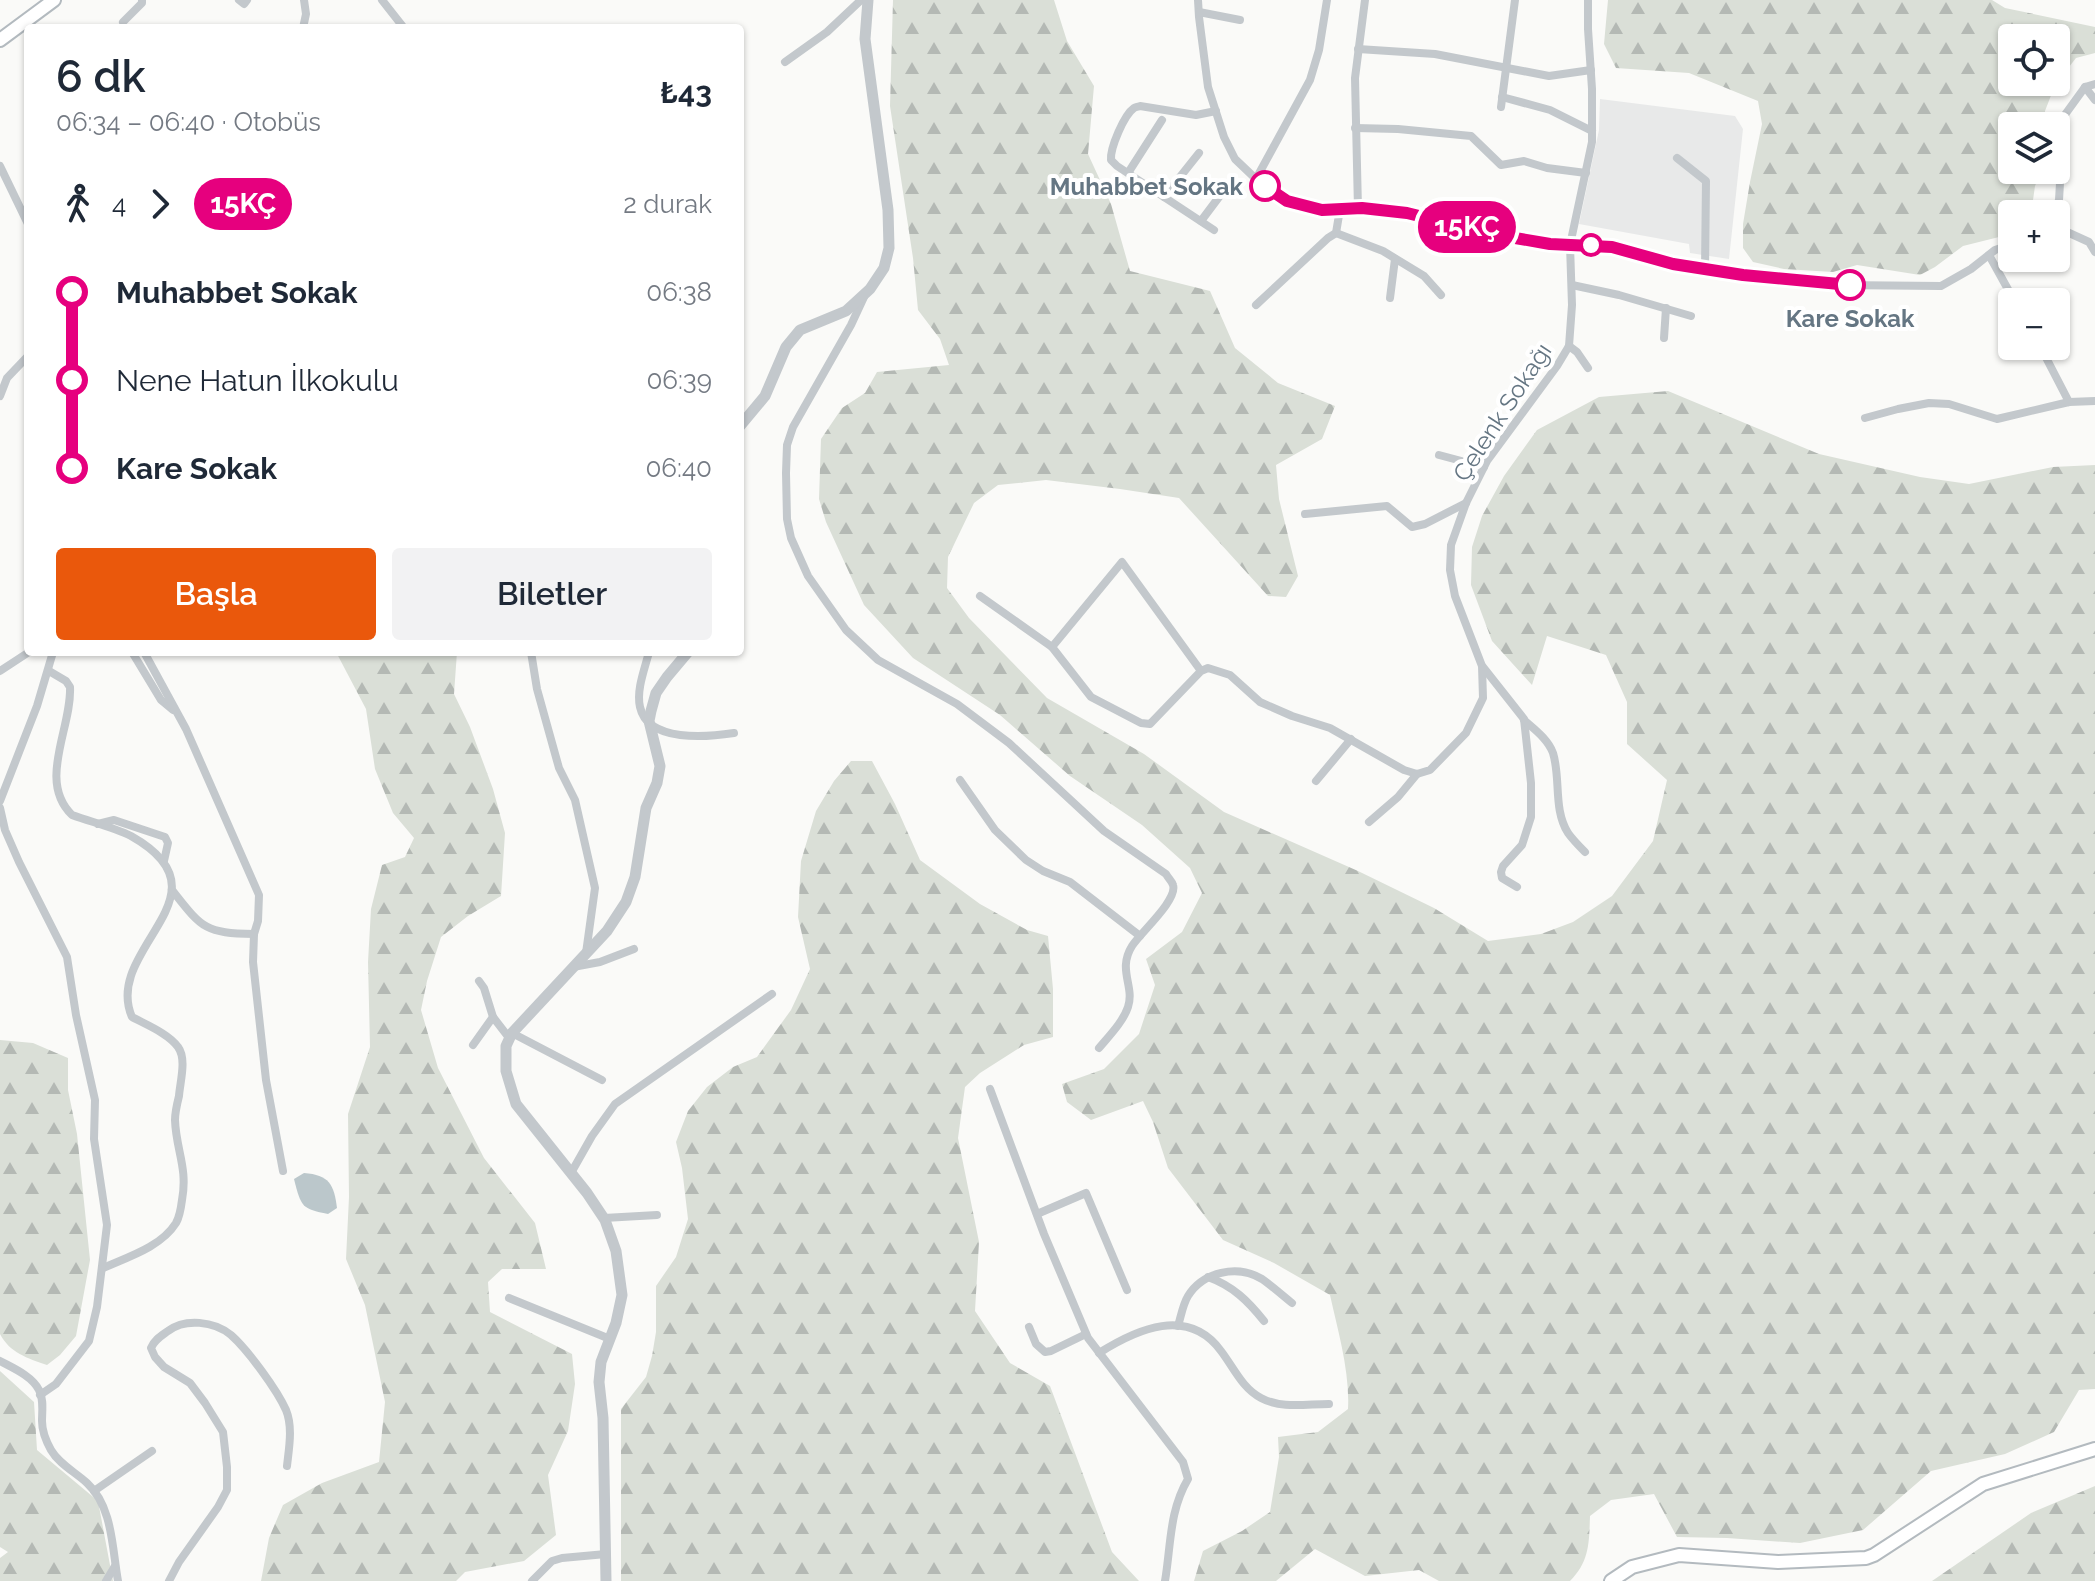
<!DOCTYPE html>
<html lang="tr">
<head>
<meta charset="utf-8">
<style>
  body { margin:0; font-family:Raleway,sans-serif; background:#f2f2f3; color:#1f2937; height:100vh; display:flex; flex-direction:column; font-size:30px; white-space:nowrap }
  * { box-sizing:border-box; margin:0 }
  p { font-size:26px; color:#747a83 }
  .icon { flex:none; width:44px; height:44px; fill:none; stroke:currentColor; stroke-width:2; stroke-linecap:round; stroke-linejoin:round }
  .map { position:relative; flex:1; overflow:hidden }
  .side { position:absolute; left:24px; top:24px; width:720px; height:632px; display:flex; flex-direction:column; background:#fff; border-radius:8px; box-shadow:0 2px 6px #0004 }
  .side>* { flex:none }
  .badge { padding:0 16px; border-radius:26px; font-size:28px; line-height:52px }
  .buttons { position:absolute; left:1998px; top:24px; display:grid; gap:16px }
  .buttons a { display:grid; place-items:center; width:72px; height:72px; border-radius:8px; background:#fff; box-shadow:0 2px 6px #0004; font-size:40px }
  .map>.badge { position:absolute; translate:-50% -50%; box-shadow:0 0 0 4px #fff }
  .legs { display:flex; align-items:center; gap:12px; height:88px; padding:0 32px; font-size:26px }
  .legs p { margin-inline-start:auto }
  .overview { display:flex; align-items:center; justify-content:space-between; height:136px; padding:0 32px }
  h1 { font-size:44px; font-weight:600; line-height:60px }
  .button { display:flex; gap:16px; margin-top:auto; padding:16px 32px }
  .button a { flex:1; height:92px; border-radius:8px; background:#ea580c; color:#fff; font-size:32px; font-weight:600; line-height:92px; text-align:center }
  .button a+a { background:#f2f2f3; color:#1f2937 }
  ul { padding:0 32px; list-style:none }
  li { display:flex; align-items:center; gap:28px; height:88px; font-size:30px }
  li i { display:grid; place-items:center; width:12px; height:100%; margin:0 10px; background:currentColor }
  li i::after { content:''; width:20px; height:20px; margin:-10px; border:6px solid; border-radius:50%; background:#fff }
  li p { margin-inline-start:auto }
  li:first-child i { background:linear-gradient(#0000 50%,currentColor 0) }
  li:last-child i { background:linear-gradient(currentColor 50%,#0000 0) }
  .map>svg:first-child { display:block }
</style>
</head>
<body>
<div class="map">
<svg width="2095" height="1581" viewBox="0 0 2095 1581">
  <defs>
    <pattern id="forest-firs" width="22" height="20" patternUnits="userSpaceOnUse" patternTransform="scale(2)"><rect width="22" height="20" fill="#dadfd7"/><path d="M5 1l3.5 6h-7zM16 11l3.5 6h-7z" fill="#b4b9b4"/></pattern>
  </defs>
  <rect width="100%" height="100%" fill="#fafaf8"/>
  <!-- built -->
  <polygon fill="#e8e9e9" points="1600,99 1735,116 1743,129 1729,259 1690,253 1689,244 1579,224 1599,130"/>
  <!-- forest -->
  <g fill="url(#forest-firs)" fill-rule="evenodd">
    <path d="M893 0H1054L1067 41 1094 86 1088 154 1111 204 1130 271 1210 291 1235 348 1278 383 1335 406 1322 439 1276 465 1279 499 1298 576 1286 597 1268 596 1179 498 1120 489 1046 480 998 485 974 503 948 557 947 588 969 618 1047 698 1144 754 1224 812 1358 871 1434 908 1488 941 1541 934 1573 922 1612 896 1653 841 1667 780 1627 744V702L1606 655 1547 636 1532 685 1492 641 1471 585 1472 547 1482 516 1504 476 1537 430 1599 397 1668 391 1819 454 1920 477 1969 484 2053 467 2095 465V1389L2079 1390 2054 1432 2005 1454 1931 1471 1863 1530 1800 1543 1727 1538 1677 1537 1654 1494 1611 1500 1590 1516C1589 1542 1590 1561 1570 1581H1439L1419 1570 1365 1576 1315 1549 1276 1581H1194L1203 1551 1242 1531 1270 1512 1279 1457 1278 1437 1318 1432 1348 1409C1350 1372 1338 1331 1330 1295L1274 1263 1223 1240 1168 1168 1153 1122 1143 1101 1091 1120 1067 1102 1062 1084 1104 1069 1139 1034 1155 985 1146 959 1182 932 1202 893 1190 868 1142 825 1070 776 1000 715 913 658 864 605 826 522 819 499 821 439 842 408 865 393 877 372 949 365 940 339 918 310 913 258 890 106Z"/>
    <path d="M1608 0H1992L2005 8 2095 27V53L2076 58 2055 85 2045 111V126H2012V170H2042L2035 186 2031 214H2012V231L2003 236 1963 246 1935 267 1920 275 1857 265 1833 272 1784 269 1753 262 1743 248V224L1750 182 1762 124 1758 101 1689 73 1616 68 1604 44ZM2056 38V82H2012V38Z"/>
    <polygon points="336,652 457,652 454,694 470,727 493,789 505,833 501,896 468,916 441,937 427,981 421,1010 438,1068 484,1158 535,1223 546,1269 502,1269 488,1282 490,1312 572,1354 575,1384 568,1431 548,1475 556,1535 524,1561 465,1572 456,1581 261,1581 269,1538 283,1505 322,1483 379,1462 385,1402 365,1305 346,1259 349,1197 348,1114 370,1047 368,962 371,909 382,865 405,857 414,838 393,813 375,769 366,709"/>
    <polygon points="851,761 872,761 895,804 920,860 980,904 1027,930 1048,936 1053,989 1053,1037 1024,1045 980,1073 965,1087 958,1138 979,1242 975,1311 1010,1363 1050,1386 1112,1552 1139,1581 621,1581 621,1409 646,1377 652,1356 656,1332 656,1286 676,1257 688,1219 682,1168 676,1142 688,1111 707,1087 733,1067 757,1057 791,1010 810,969 798,917 801,861 816,811 834,781"/>
    <path d="M0 1040 33 1043 68 1058V1090L77 1134 90 1260 76 1336 60 1355 47 1365C27 1358 10 1353 0 1334Z"/>
    <polygon points="0,1371 34,1402 37,1450 98,1501 113,1581 0,1581 0,1558 8,1552 0,1547"/>
    <polygon points="2095,1486 2095,1581 1932,1581 2031,1513"/>
  </g>
  <!-- water -->
  <path fill="#bbc7cb" d="M304 1173C329 1175 334 1184 337 1208L328 1214C302 1209 301 1207 294 1179Z"/>
  <g fill="none" stroke-linecap="round" stroke-linejoin="round">
    <defs>
      <g id="secondary">
        <polyline points="0,40 54,0"/>
        <polyline points="1611,1581 1632,1567 1679,1555 1778,1562 1866,1558 1874,1555 1983,1484 2095,1449"/>
      </g>
    </defs>
    <!-- secondary casing -->
    <use href="#secondary" stroke="#b3babf" stroke-width="16"/>
    <!-- minor -->
    <g stroke="#c3c8cc" stroke-width="8">
      <polyline points="239,0 244,4 247,0"/>
      <polyline points="382,0 404,28"/>
      <polyline points="1198,0 1199,17 1208,87 1224,137 1235,159 1256,179 1287,201 1322,210 1362,208 1407,213 1492,234 1550,244 1612,247 1673,264 1743,275 1837,285 1941,286 1971,269 1995,250 2012,244"/>
      <polyline points="1199,12 1240,20"/>
      <polyline points="123,22 142,3 142,0"/>
      <polyline points="303,28 306,14 304,0"/>
      <polyline points="1358,49 1435,54 1549,76 1591,70"/>
      <polyline points="785,62 827,32 861,0"/>
      <polyline points="2085,87 2095,100"/>
      <polyline points="1502,97 1550,110 1592,131"/>
      <polyline points="1501,107 1515,0"/>
      <polyline points="1355,128 1398,129 1471,136 1501,165 1524,161 1547,168 1586,173"/>
      <polyline points="1677,158 1706,181 1705,269"/>
      <polyline points="0,166 28,224"/>
      <polyline points="1128,173 1162,120"/>
      <polyline points="1256,179 1310,80 1319,50 1327,0"/>
      <polyline points="1164,197 1199,153"/>
      <polyline points="1358,209 1355,78 1365,0"/>
      <polyline points="2053,214 2059,200 2064,116 2085,87 2095,84"/>
      <polyline points="1201,221 1228,185"/>
      <polyline points="2056,227 2089,242 2095,252"/>
      <path d="M1214 230 1117 166 1111 160C1110 148 1124 115 1134 108 1135 107 1138 107 1140 106L1196 115 1216 111"/>
      <polyline points="1336,233 1383,251 1424,276 1441,295"/>
      <polyline points="1989,255 2015,302"/>
      <polyline points="1572,285 1619,295 1691,316"/>
      <path d="M864 297 851 325 793 427 787 445 786 473 787 519 791 538 808 576 846 630 878 660 957 704 1009 743 1104 831 1166 874C1168 878 1172 881 1173 885 1178 900 1140 933 1132 946 1117 970 1135 986 1128 1007 1123 1022 1109 1036 1099 1048"/>
      <polyline points="1390,298 1395,259"/>
      <polyline points="1256,305 1328,238 1336,233 1340,209"/>
      <polyline points="1664,338 1666,308"/>
      <polyline points="1569,346 1577,352 1588,368"/>
      <polyline points="2040,346 2069,402"/>
      <polyline points="0,396 7,378 28,356"/>
      <polyline points="1865,418 1898,409 1929,403 1949,404 1997,419 2069,402 2095,401"/>
      <polyline points="1439,455 1484,467"/>
      <polyline points="1305,514 1387,506 1412,527 1425,524 1466,503"/>
      <polyline points="980,596 1052,647"/>
      <polyline points="132,652 161,700 173,710"/>
      <polyline points="144,652 186,729 259,895 258,921 254,934 253,962 266,1080 283,1171"/>
      <polyline points="531,652 537,689 559,768 575,800 595,888 586,953"/>
      <path d="M649 652C645 668 636 690 640 707 648 743 708 737 734 733"/>
      <polyline points="1483,667 1524,719 1531,783 1531,817 1522,845 1503,866 1501,872 1502,878 1517,887"/>
      <polyline points="0,671 29,652"/>
      <path d="M49 671 66 681 70 687C72 728 37 781 72 815 91 822 113 827 131 836 236 895 102 948 132 1017 147 1025 169 1034 178 1047 187 1059 180 1082 179 1096 177 1104 175 1112 175 1120 176 1150 188 1168 182 1200 181 1208 180 1216 176 1223 161 1247 128 1257 103 1268"/>
      <polyline points="1201,671 1122,562 1052,647 1091,697 1141,723 1150,724 1201,671 1208,668 1230,675 1260,702 1292,716 1330,728 1404,770 1417,774 1430,770 1466,733 1483,698 1482,666 1455,596 1450,570 1451,545 1466,503 1487,461 1557,366 1569,346 1572,305 1570,245 1592,142 1592,89 1588,29 1588,0"/>
      <path d="M1524 720C1534 729 1548 739 1553 753 1561 779 1553 809 1568 833 1573 840 1579 846 1585 852"/>
      <polyline points="960,780 995,830 1026,860 1043,871 1070,882 1140,936"/>
      <polyline points="1316,781 1351,739"/>
      <polyline points="0,801 37,706 53,652"/>
      <polyline points="0,808 5,830 19,862 67,957 76,1015 95,1100 94,1139 107,1225 97,1307 89,1341 56,1384 40,1395"/>
      <polyline points="1369,822 1398,797 1417,774"/>
      <polyline points="98,824 114,820 165,837 168,843 164,861"/>
      <path d="M172 890C202 928 204 933 254 934"/>
      <polyline points="573,967 600,962 634,949"/>
      <polyline points="479,981 484,988 493,1017 510,1039"/>
      <polyline points="512,1033 602,1080"/>
      <polyline points="473,1045 493,1017"/>
      <path d="M990 1089 1044 1234 1088 1338 1183 1462 1188 1479C1169 1511 1171 1546 1165 1581"/>
      <polyline points="571,1173 592,1136 615,1104 772,994"/>
      <polyline points="1037,1214 1086,1193 1127,1290"/>
      <polyline points="604,1218 657,1215"/>
      <path d="M1208 1277C1233 1286 1248 1301 1264 1321"/>
      <polyline points="509,1298 610,1339"/>
      <path d="M1178 1326C1181 1316 1183 1304 1188 1296 1203 1272 1237 1264 1262 1279 1272 1286 1282 1295 1292 1303"/>
      <polyline points="1029,1327 1036,1344 1045,1352 1051,1351 1086,1334"/>
      <path d="M1099 1353C1137 1329 1188 1306 1221 1351 1234 1368 1242 1388 1261 1398 1281 1409 1306 1404 1329 1404"/>
      <path d="M0 1361C13 1368 32 1376 39 1390 44 1399 42 1411 42 1421 42 1431 46 1441 51 1450 59 1464 75 1472 87 1483 113 1507 112 1548 118 1581"/>
      <polyline points="94,1491 152,1451"/>
      <polyline points="106,1581 115,1566"/>
      <path d="M169 1581 179 1562 218 1507 227 1490V1467L223 1432 205 1403 190 1383 164 1367 155 1357 151 1348C154 1340 161 1336 168 1331 185 1318 214 1321 231 1335 248 1350 277 1390 286 1410 293 1427 289 1448 287 1466"/>
      <polyline points="532,1581 552,1561 562,1558 606,1554"/>
    </g>
    <!-- tertiary -->
    <g stroke="#c3c8cc" stroke-width="11">
      <polyline points="740,426 765,396 786,347 800,330 846,311 870,289 884,268 889,248 888,210 865,39 868,0"/>
      <polyline points="606,1581 603,1418 599,1382 601,1362 616,1323 622,1295 616,1251 605,1220 587,1193 516,1104 506,1071 506,1046 512,1033 607,931 626,902 635,877 646,808 657,783 660,766 649,721 651,711 656,693 667,677 688,652"/>
    </g>
    <!-- secondary -->
    <use href="#secondary" stroke="#fff" stroke-width="12"/>
  </g>
  <g fill="none" stroke-linecap="round" stroke-linejoin="round">
    <defs>
      <polyline id="line-1" points="1265,186 1287,201 1322,210 1362,208 1407,213 1492,234 1550,244 1612,247 1673,264 1743,275 1850,285"/>
    </defs>
    <!-- line-1 casing -->
    <use href="#line-1" stroke="#fff" stroke-width="18"/>
    <!-- line-1 -->
    <use href="#line-1" stroke="#e6007e" stroke-width="12"/>
  </g>
  <!-- markers -->
  <g fill="#fff" stroke="#e6007e" stroke-width="4">
    <circle cx="1265" cy="186" r="14"/>
    <circle cx="1591" cy="245" r="10"/>
    <circle cx="1850" cy="285" r="14"/>
  </g>
  <g text-anchor="middle" dominant-baseline="central" stroke-width="8" stroke-linejoin="round" paint-order="stroke">
    <!-- stop labels -->
    <g font-size="24" font-weight="bold" fill="#657683" stroke="#fff" text-anchor="end">
      <text x="1243" y="186">Muhabbet Sokak</text>
      <text x="1850" y="318" text-anchor="middle">Kare Sokak</text>
    </g>
    <!-- street labels -->
    <g font-size="24" fill="#657683" stroke="#fff">
      <text transform="translate(1502 412) rotate(-57)">Çelenk Sokağı</text>
    </g>
  </g>
</svg>
<div class="buttons">
<a><svg class="icon" aria-label="locate" viewBox="0 0 24 24"><circle cx="12" cy="12" r="6"/><path d="M12 2v4M12 18v4M2 12h4M18 12h4"/></svg></a>
<a><svg class="icon" aria-label="layers" viewBox="0 0 24 24"><path d="M12 4l9 5-9 5-9-5zM3 14l9 5 9-5"/></svg></a>
<a>+</a>
<a>−</a>
</div>
<b class="badge" style="left:1467px;top:227px;background:#e6007e;color:#fff">15KÇ</b>
<section class="side">
<div class="overview"><div><h1>6 dk</h1><p>06:34 – 06:40 · Otobüs</p></div><b>₺43</b></div>
<div class="legs"><svg class="icon" aria-label="walk" viewBox="0 0 24 24"><circle cx="13" cy="4" r="2"/><path d="M13 8l-2 6 4 7M11 14l-3 7M7 12l3-4h3l4 4"/></svg>4<svg class="icon" aria-label="forward" viewBox="0 0 24 24"><path d="M9 5l7 7-7 7"/></svg><b class="badge" style="background:#e6007e;color:#fff">15KÇ</b><p>2 durak</p></div>
<ul>
<li><i style="color:#e6007e"></i><b>Muhabbet Sokak</b><p>06:38</p></li>
<li><i style="color:#e6007e"></i><span>Nene Hatun İlkokulu</span><p>06:39</p></li>
<li><i style="color:#e6007e"></i><b>Kare Sokak</b><p>06:40</p></li>
</ul>
<div class="button"><a>Başla</a><a>Biletler</a></div>
</section>
</div>
</body>
</html>
